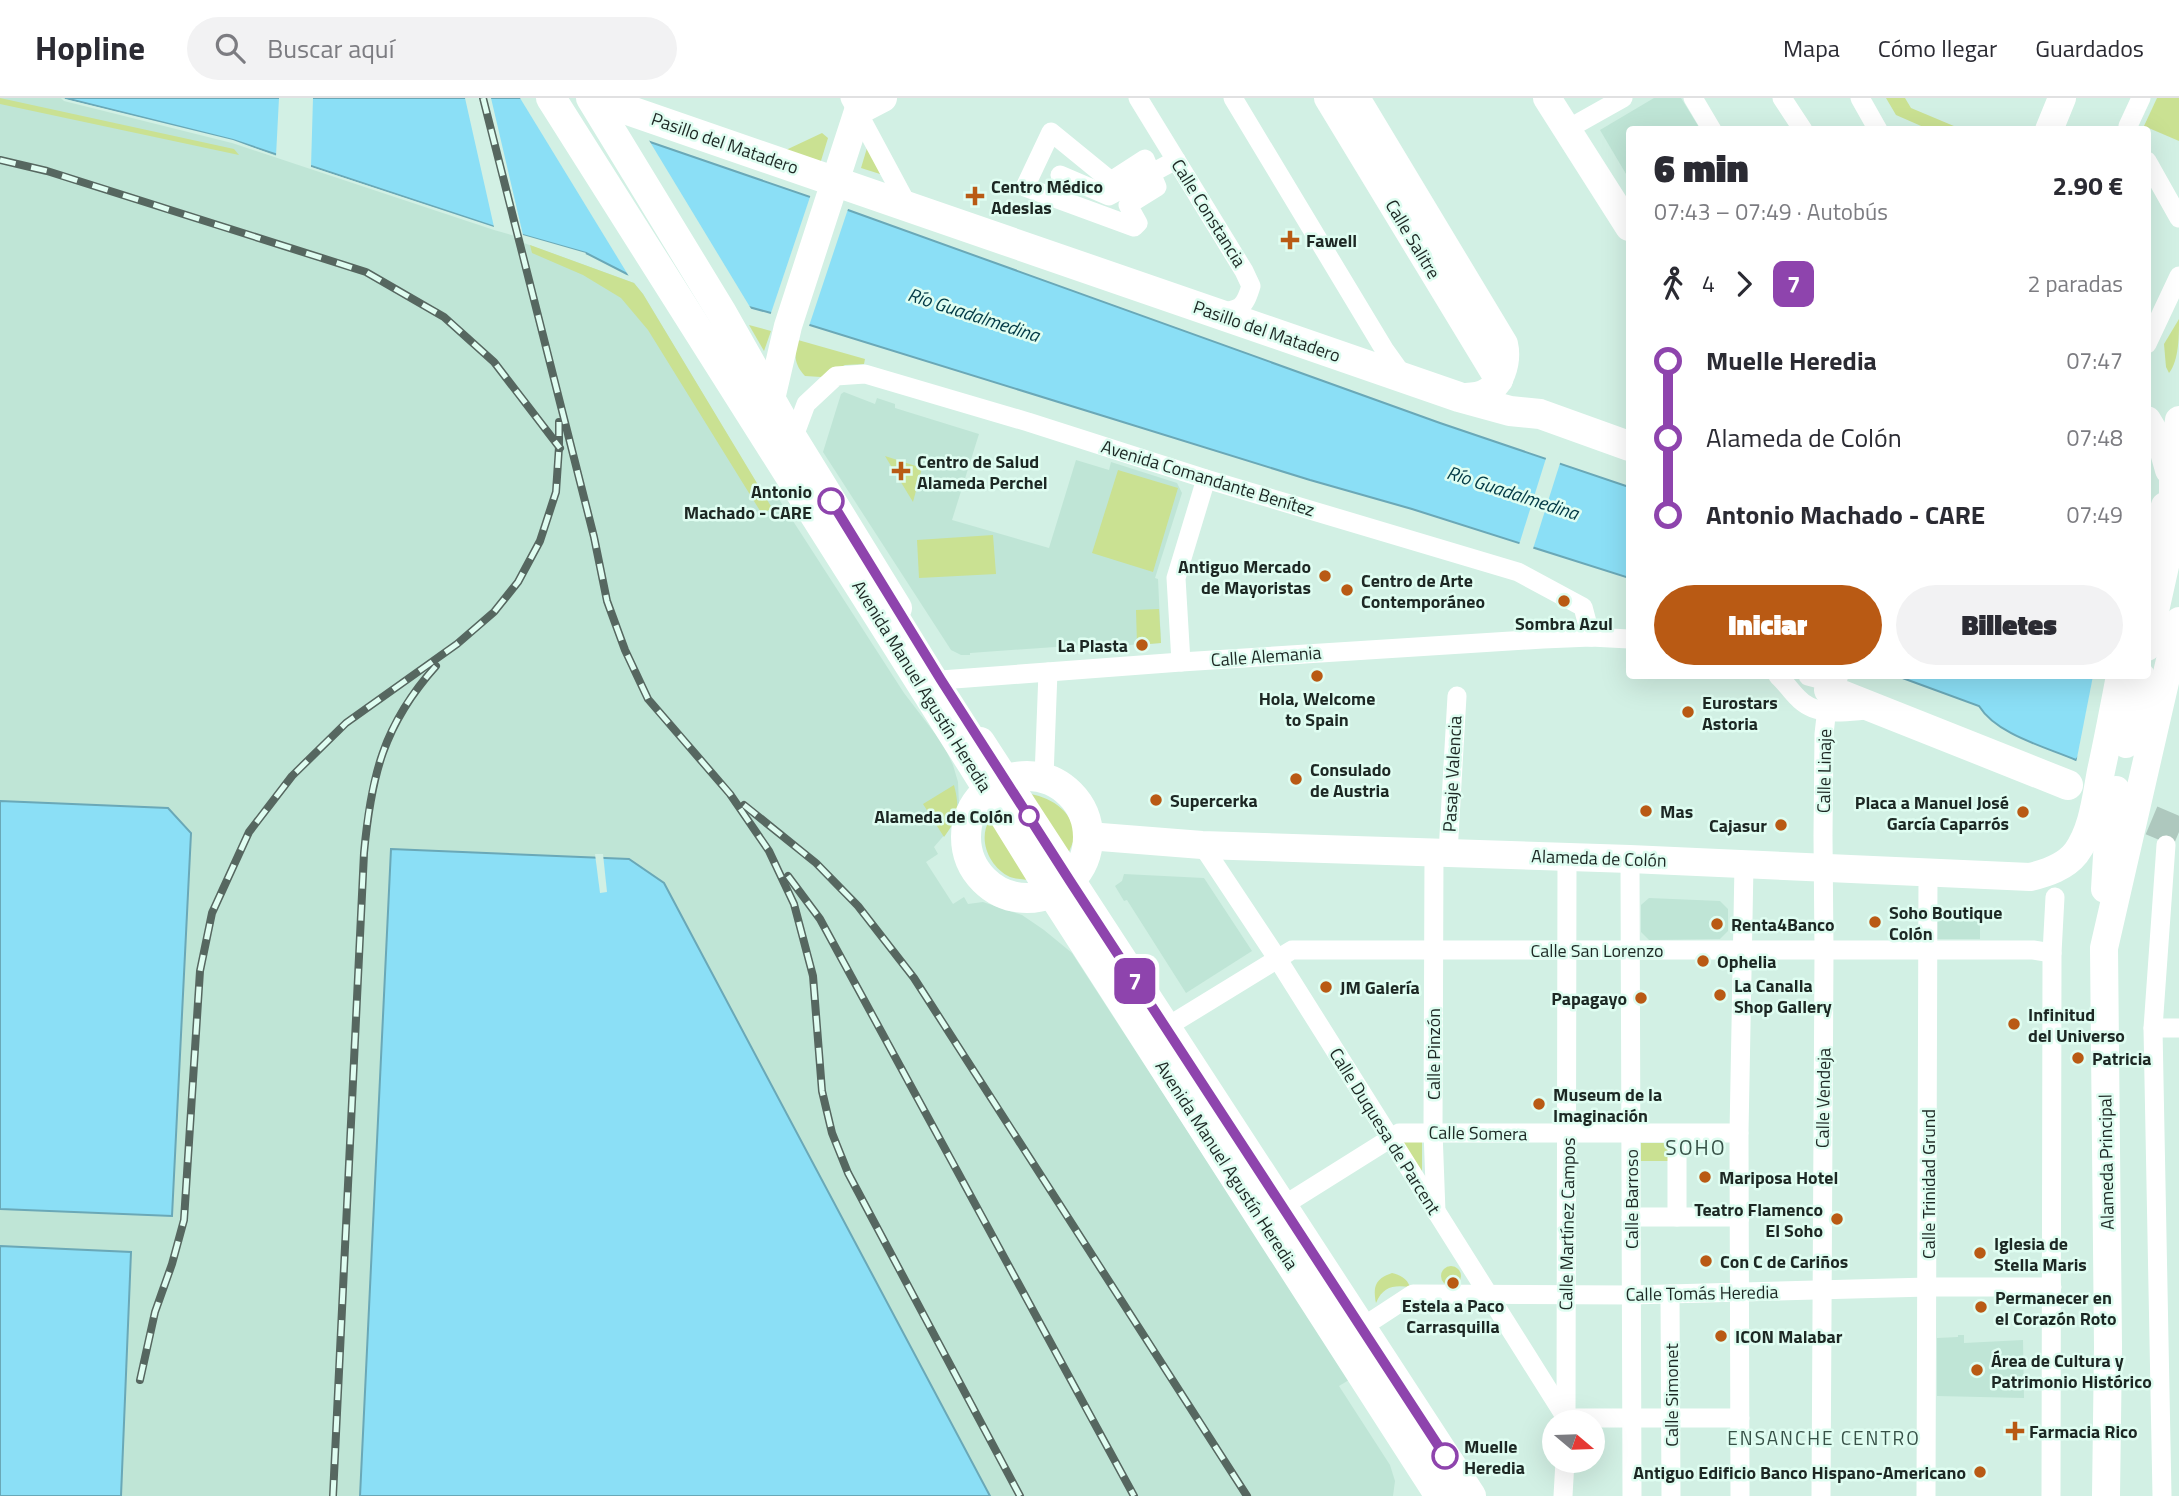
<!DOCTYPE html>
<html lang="es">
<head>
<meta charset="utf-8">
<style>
  body { margin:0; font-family:"Titillium Web",sans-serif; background:#f2f2f3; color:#2b2b33; height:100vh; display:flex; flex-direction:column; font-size:26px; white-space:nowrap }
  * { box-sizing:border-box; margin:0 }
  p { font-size:23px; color:#7c7c81 }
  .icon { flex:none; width:38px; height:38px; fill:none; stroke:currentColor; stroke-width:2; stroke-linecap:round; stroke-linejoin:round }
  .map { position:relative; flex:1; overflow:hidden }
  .details { position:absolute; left:1626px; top:28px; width:525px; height:553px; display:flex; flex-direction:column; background:#fff; border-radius:7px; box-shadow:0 7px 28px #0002 }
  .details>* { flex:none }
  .badge { padding:0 14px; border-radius:10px; font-size:24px; line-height:46px }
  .needle { width:46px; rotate:109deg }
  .controls { position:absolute; left:1542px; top:1312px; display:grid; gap:14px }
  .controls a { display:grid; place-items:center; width:63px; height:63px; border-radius:50%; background:#fff; box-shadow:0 7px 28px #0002; font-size:35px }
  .map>.badge { position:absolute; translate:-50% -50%; box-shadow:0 0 0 4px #fff }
  .legs { display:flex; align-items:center; gap:10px; height:77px; padding:0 28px; font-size:23px }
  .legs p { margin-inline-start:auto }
  .overview { display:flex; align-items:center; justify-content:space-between; height:119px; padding:0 28px }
  h1 { font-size:38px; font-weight:800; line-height:52px }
  .cta { display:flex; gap:14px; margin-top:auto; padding:14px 28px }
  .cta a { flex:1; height:80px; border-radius:42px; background:#b95a14; color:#fff; font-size:28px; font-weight:800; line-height:80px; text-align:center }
  .cta a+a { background:#f2f2f3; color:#2b2b33 }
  ul { padding:0 28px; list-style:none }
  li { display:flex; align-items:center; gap:24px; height:77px; font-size:26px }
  li i { display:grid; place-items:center; width:10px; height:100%; margin:0 9px; background:currentColor }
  li i::after { content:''; width:18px; height:18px; margin:-9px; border:5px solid; border-radius:50%; background:#fff }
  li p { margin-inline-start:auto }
  li:first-child i { background:linear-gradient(#0000 50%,currentColor 0) }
  li:last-child i { background:linear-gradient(currentColor 50%,#0000 0) }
  header { display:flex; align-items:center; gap:42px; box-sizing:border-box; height:98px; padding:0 35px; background:#fff; border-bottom:2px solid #e1e1e2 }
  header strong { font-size:33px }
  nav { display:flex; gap:38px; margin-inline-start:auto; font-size:24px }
  .search { width:490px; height:63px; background:#f2f2f3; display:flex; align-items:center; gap:18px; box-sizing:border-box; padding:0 24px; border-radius:38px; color:#7c7c81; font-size:26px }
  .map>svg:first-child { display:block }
</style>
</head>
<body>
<header>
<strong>Hopline</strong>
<div class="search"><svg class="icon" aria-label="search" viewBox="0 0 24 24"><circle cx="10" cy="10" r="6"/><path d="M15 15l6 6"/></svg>Buscar aquí</div>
<nav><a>Mapa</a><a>Cómo llegar</a><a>Guardados</a></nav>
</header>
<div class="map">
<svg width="2179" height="1398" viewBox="0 0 2179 1398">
  <rect width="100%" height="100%" fill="#d2f0e4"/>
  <!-- built -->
  <g fill="#bfe5d6">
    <polygon points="0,0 65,0 233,42 491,0 524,145 634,185 643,196 763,396 773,392 904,595 943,646 953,667 958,684 959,706 953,727 934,749 938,756 926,764 953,806 964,799 968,806 983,804 1022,817 1044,832 1072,855 1349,1282 1339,1288 1390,1367 1395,1383 1393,1398 990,1398 664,785 629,761 391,751 360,1398 121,1398 131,1154 0,1148 0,1111 172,1118 167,710 0,703"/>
    <polygon points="1654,0 1681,0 1700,31 1629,32 1629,81 1600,32"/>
    <polygon points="844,294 875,306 877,300 895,306 895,310 979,336 952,422 1049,450 1076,362 1109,372 1111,364 1177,385 1182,395 1155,480 1158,481 1161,545 1113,548 1112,545 970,555 970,557 961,557 951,552 823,354 841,296"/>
    <polygon points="1124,776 1204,780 1252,853 1186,895 1127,802 1124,803 1115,788 1122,783"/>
    <polygon points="1649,800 1720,803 1728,811 1728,833 1720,841 1649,842 1641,834 1641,807"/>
    <rect x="1937" y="814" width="43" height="27"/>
    <polygon points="1958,1237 1964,1237 1964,1245 2023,1242 2024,1300 1937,1298 1937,1240 1958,1239"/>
  </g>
  <!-- green -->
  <g fill="#cae192">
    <polygon points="0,0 234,51 239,57 0,6"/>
    <polygon points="1886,0 1905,0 1911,10 1961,31 1928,31 1896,17"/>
    <polygon points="2157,0 2179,0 2179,43 2144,28"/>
    <polygon points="822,35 828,40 820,66 779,53 788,51"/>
    <polygon points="867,50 881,74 880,76 861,70"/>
    <polygon points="530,147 634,185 643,196 772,410 762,416 648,232 621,200 583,177 532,155"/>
    <path d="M2179 221C2179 238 2179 262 2169 275L2166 269 2164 246Z"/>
    <polygon points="749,227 771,233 764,253"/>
    <path d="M798 242 865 261 864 266 845 267 821 279 805 278C794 266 794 257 798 242Z"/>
    <polygon points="885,358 922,370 913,404"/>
    <polygon points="1118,372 1178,390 1153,474 1092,455"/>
    <polygon points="993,437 996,476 919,480 917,442"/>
    <polygon points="1159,511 1161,545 1137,547 1136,512"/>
    <path d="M954 687C960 710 958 720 944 739L923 706Z"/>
    <path d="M1031 696C1052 700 1076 715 1074 740 1073 745 1070 751 1068 756Z"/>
    <path d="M990 721 1028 782C1022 781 1015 781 1010 779 989 769 977 741 990 721Z"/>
    <polygon points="1422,1039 1422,1080 1397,1042"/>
    <rect x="1641" y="1045" width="31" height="18"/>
    <circle cx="1451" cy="1178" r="10"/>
    <path d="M1392 1175C1400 1177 1407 1180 1410 1189 1394 1187 1383 1188 1376 1205 1373 1188 1375 1181 1392 1175Z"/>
  </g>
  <!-- water -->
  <g fill="#8bdff6" stroke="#6aa8b7" stroke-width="2">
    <polygon points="65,0 522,0 848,112 1440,325 1629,389 1629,480 1412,411 1310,382 771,215 627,176 586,155 495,129 233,42"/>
    <path d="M1897 578H2147L2076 662C2046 649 1997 637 1979 608Z"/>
    <polygon points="0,703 168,710 191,735 172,1118 0,1111"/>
    <polygon points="391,751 629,761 664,785 990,1398 360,1398"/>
    <polygon points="0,1148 131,1154 121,1398 0,1398"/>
  </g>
  <!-- pier -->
  <g fill="#d2f0e4">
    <polygon points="61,0 233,42 276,58 279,0 313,0 311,69 494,129 465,0 491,0 523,137 586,155 584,158 494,132 232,45 64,3"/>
    <polygon points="520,0 533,0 647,39 753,214 630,180"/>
    <polygon points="811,96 849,108 808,231 770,218"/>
    <polygon points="1547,357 1561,362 1532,454 1518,450"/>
    <polygon points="2093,578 2147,578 2179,582 2179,710 2076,665"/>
    <polygon points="595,756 603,756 607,794 600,795"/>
  </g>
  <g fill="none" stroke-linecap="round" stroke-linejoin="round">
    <!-- primary-tunnel -->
    <polyline stroke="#aec8be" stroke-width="30" stroke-dasharray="30 15" stroke-linecap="butt" points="2110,705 2179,734"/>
    <!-- street -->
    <g stroke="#fff" stroke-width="19">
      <polyline points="850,0 908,108"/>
      <path d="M1138 0 1244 173 1251 188C1244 211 1240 212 1216 215"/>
      <polyline points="1233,0 1384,251 1404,279"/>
      <polyline points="1693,0 1712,32"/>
      <polyline points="1782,0 1803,32"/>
      <polyline points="1860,0 1878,32"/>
      <polyline points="1566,32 1623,0"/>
      <polyline points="2130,32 2128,28 2141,0"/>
      <polygon points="1051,34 1111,83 1145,61 1157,89 1128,107 1138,125 1134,129 1025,89"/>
      <polyline points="2147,63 2179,120"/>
      <polyline points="1060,77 1109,98 1176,62"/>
      <polyline points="2147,246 2179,178"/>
      <polyline points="793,341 806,306 836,278 865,276 1028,324 1206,381 1518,474 1583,509 1591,539"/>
      <polyline points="1181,564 1176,480 1206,381"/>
      <path d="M1778 578C1785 584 1790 592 1797 599 1815 619 1842 614 1866 612"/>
      <polyline points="1808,578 1831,584"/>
      <polyline points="941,582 1181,564 1543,541 1591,539 1629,541"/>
      <polyline points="1044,679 1048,574"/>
      <polyline points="1202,747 1277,860 1566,1320"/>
      <polyline points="1434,755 1433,1033 1436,1114"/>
      <polyline points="1448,755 1457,598"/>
      <polyline points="1630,761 1632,1398"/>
      <polyline points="1165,930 1292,852 2033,852 2052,855"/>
      <polyline points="2153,930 2179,930"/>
      <polyline points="1677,1036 1677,1119"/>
      <polyline points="1281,1109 1399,1035 1739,1035"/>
      <polyline points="1631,1119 1740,1119"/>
      <polyline points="1670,1196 1671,1398"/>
      <polyline points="1361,1230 1413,1196 1631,1197 1928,1189 2052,1189"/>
      <polyline points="1566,1320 1567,759"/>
      <polyline points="1566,1320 1740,1320"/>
      <polyline points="1563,1398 1565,1363"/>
      <polyline points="1740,1398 1739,1035 1744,767"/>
      <polyline points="1821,1398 1824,853 1823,738 1824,636 1829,592"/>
      <polyline points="1926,1398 1928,774"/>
      <polyline points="2051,1398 2052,855 2055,799"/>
      <polyline points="2162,1398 2153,930 2166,747"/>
    </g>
    <!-- secondary -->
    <g stroke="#fff" stroke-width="28">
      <polyline points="1328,0 1499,282"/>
      <path d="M1356 0 1504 246C1508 263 1501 289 1483 296 1475 299 1467 299 1459 299"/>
      <polyline points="1547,0 1629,129"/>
      <polyline points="2049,32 2062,0"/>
      <polyline points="771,301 788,228 858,13 883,0"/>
      <polyline points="2147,322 2162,347 2169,372"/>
      <polyline points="2147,458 2165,408"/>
      <polyline points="2147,549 2173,432 2173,367 2179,322"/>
      <polyline points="2126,646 2141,578"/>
      <path d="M1088 738 1202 747 1630 761 2030 779C2047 775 2065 769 2076 755 2093 732 2096 699 2101 673 2108 641 2114 609 2120 578"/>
      <polyline points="2105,791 2109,725 2116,692"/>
      <polyline points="2106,1398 2108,1249 2104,850 2179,523"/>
    </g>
    <!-- primary -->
    <g stroke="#fff" stroke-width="30">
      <polyline points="551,0 974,669 1052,795 1440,1398"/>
      <polyline points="591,0 722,215 793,341 897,510"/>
      <polyline points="603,0 622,10 1459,299 1510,313 1540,316 1629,348"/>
      <polyline points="1833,578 1829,592 2068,687"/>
      <polyline points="980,644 1471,1398"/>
      <circle cx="1027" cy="739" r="61"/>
    </g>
    <defs>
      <g id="rail">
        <polyline points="483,0 594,439 607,503 625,552 648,601 730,696 769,753 794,806 813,878 822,993 832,1035 848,1075 1020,1398"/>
        <polyline points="0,62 47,73 366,174 444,219 494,264 560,350"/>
        <polyline points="744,707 816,765 858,808 914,880 1247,1398"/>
        <polyline points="788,778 820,821 1134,1398"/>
        <polyline points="140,1282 155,1214 172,1166 184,1122 200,873 212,815 249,734 292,678 346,625 457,546 494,514 518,484 540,443 556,394 559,349 559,324"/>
        <path d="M333 1398 364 755C371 679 383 627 436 568"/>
      </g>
    </defs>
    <!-- rail casing -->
    <use href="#rail" stroke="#566760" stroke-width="8"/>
    <!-- rail -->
    <use href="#rail" stroke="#dffdf1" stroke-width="5" stroke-dasharray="16" stroke-linecap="butt"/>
  </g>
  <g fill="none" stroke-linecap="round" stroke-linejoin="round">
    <defs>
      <polyline id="line-1" points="831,403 941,582 1070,783 1445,1358"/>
    </defs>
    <!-- line-1 casing -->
    <use href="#line-1" stroke="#fff" stroke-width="16"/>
    <!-- line-1 -->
    <use href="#line-1" stroke="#8e44ad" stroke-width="10"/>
  </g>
  <!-- markers -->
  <g fill="#b95a14" stroke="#dffdf1" stroke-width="2.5">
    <path d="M971.5 87.5h7v7h7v7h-7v7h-7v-7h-7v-7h7z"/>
    <path d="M1286.5 131.5h7v7h7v7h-7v7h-7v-7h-7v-7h7z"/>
    <path d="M897.5 362.5h7v7h7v7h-7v7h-7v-7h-7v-7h7z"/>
    <circle cx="1325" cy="478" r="7"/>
    <circle cx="1347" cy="492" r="7"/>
    <circle cx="1564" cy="503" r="7"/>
    <circle cx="1142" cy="547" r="7"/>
    <circle cx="1317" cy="578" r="7"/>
    <circle cx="1688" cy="614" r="7"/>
    <circle cx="1296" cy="681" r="7"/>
    <circle cx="1156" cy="702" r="7"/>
    <circle cx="1646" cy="713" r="7"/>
    <circle cx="2023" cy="714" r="7"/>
    <circle cx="1781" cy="727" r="7"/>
    <circle cx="1875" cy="824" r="7"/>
    <circle cx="1717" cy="826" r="7"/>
    <circle cx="1703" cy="863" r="7"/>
    <circle cx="1326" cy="889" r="7"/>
    <circle cx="1720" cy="897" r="7"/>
    <circle cx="1641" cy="900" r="7"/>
    <circle cx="2014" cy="926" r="7"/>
    <circle cx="2078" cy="960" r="7"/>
    <circle cx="1539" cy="1006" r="7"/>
    <circle cx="1705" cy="1079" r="7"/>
    <circle cx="1837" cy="1121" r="7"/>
    <circle cx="1980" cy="1155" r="7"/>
    <circle cx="1706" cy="1163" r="7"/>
    <circle cx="1453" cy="1185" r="7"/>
    <circle cx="1981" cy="1209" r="7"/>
    <circle cx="1721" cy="1238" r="7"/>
    <circle cx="1977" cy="1272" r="7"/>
    <path d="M2011.5 1322.5h7v7h7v7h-7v7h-7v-7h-7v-7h7z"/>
    <circle cx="1980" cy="1374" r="7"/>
  </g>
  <g fill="#fff" stroke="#8e44ad" stroke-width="3.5">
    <circle cx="831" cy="403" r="12"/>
    <circle cx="1029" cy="718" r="9"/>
    <circle cx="1445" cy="1358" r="12"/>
  </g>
  <g text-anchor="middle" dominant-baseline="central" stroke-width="5" stroke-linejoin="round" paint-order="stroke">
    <!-- street labels -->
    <g font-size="18" fill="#1d2824" stroke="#dffdf1">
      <text transform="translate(725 45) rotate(19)">Pasillo del Matadero</text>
      <text transform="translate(1209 115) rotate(58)">Calle Constancia</text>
      <text transform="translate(1413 141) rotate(59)">Calle Salitre</text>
      <text transform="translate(1267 233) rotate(19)">Pasillo del Matadero</text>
      <text transform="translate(1208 380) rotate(17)">Avenida Comandante Benítez</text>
      <text transform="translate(1266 558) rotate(-4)">Calle Alemania</text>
      <text transform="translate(922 588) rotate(58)">Avenida Manuel Agustín Heredia</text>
      <text transform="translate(1824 673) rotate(-89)">Calle Linaje</text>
      <text transform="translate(1452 676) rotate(-87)">Pasaje Valencia</text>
      <text transform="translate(1599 760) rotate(2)">Alameda de Colón</text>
      <text x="1597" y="852">Calle San Lorenzo</text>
      <text transform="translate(1433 956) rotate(-90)">Calle Pinzón</text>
      <text transform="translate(1823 1000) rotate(-89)">Calle Vendeja</text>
      <text transform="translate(1385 1033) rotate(58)">Calle Duquesa de Parcent</text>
      <text transform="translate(1478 1035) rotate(1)">Calle Somera</text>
      <text transform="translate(2106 1064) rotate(-91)">Alameda Principal</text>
      <text transform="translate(1227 1067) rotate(57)">Avenida Manuel Agustín Heredia</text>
      <text transform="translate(1928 1086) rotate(-90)">Calle Trinidad Grund</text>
      <text transform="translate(1631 1101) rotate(-90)">Calle Barroso</text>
      <text transform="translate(1567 1126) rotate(-89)">Calle Martínez Campos</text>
      <text transform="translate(1702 1195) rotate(-1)">Calle Tomás Heredia</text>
      <text transform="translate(1671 1297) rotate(-90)">Calle Simonet</text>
    </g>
    <!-- poi labels -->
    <g font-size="18" font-weight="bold" fill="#1d2824" stroke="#dffdf1" text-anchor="start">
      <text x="991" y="88">Centro Médico<tspan x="991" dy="21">Adeslas</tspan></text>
      <text x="1306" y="142">Fawell</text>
      <text x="917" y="363">Centro de Salud<tspan x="917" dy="21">Alameda Perchel</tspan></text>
      <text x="1311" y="468" text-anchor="end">Antiguo Mercado<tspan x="1311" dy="21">de Mayoristas</tspan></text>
      <text x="1361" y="482">Centro de Arte<tspan x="1361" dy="21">Contemporáneo</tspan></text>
      <text x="1564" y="525" text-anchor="middle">Sombra Azul</text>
      <text x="1128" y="547" text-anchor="end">La Plasta</text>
      <text x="1317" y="600" text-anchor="middle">Hola, Welcome<tspan x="1317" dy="21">to Spain</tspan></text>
      <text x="1702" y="604">Eurostars<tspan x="1702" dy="21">Astoria</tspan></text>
      <text x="1310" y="671">Consulado<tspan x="1310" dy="21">de Austria</tspan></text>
      <text x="1170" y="702">Supercerka</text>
      <text x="2009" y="704" text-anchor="end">Placa a Manuel José<tspan x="2009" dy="21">García Caparrós</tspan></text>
      <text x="1660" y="713">Mas</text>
      <text x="1767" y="727" text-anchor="end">Cajasur</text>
      <text x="1889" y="814">Soho Boutique<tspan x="1889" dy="21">Colón</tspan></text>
      <text x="1731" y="826">Renta4Banco</text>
      <text x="1717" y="863">Ophelia</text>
      <text x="1734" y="887">La Canalla<tspan x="1734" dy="21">Shop Gallery</tspan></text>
      <text x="1340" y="889">JM Galería</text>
      <text x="1627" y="900" text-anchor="end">Papagayo</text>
      <text x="2028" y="916">Infinitud<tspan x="2028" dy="21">del Universo</tspan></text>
      <text x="2092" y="960">Patricia</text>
      <text x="1553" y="996">Museum de la<tspan x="1553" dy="21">Imaginación</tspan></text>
      <text x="1719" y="1079">Mariposa Hotel</text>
      <text x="1823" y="1111" text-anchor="end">Teatro Flamenco<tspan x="1823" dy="21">El Soho</tspan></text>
      <text x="1994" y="1145">Iglesia de<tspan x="1994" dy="21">Stella Maris</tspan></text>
      <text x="1720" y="1163">Con C de Cariños</text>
      <text x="1995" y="1199">Permanecer en<tspan x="1995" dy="21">el Corazón Roto</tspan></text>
      <text x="1453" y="1207" text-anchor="middle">Estela a Paco<tspan x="1453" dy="21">Carrasquilla</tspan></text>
      <text x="1735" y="1238">ICON Malabar</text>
      <text x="1991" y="1262">Área de Cultura y<tspan x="1991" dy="21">Patrimonio Histórico</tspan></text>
      <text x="2029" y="1333">Farmacia Rico</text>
      <text x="1966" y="1374" text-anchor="end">Antiguo Edificio Banco Hispano-Americano</text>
    </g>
    <!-- stop labels -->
    <g font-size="18" font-weight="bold" fill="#1d2824" stroke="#dffdf1" text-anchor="end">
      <text x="812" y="393">Antonio<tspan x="812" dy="21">Machado - CARE</tspan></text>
      <text x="1013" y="718">Alameda de Colón</text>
      <text x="1464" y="1348" text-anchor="start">Muelle<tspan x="1464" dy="21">Heredia</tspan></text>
    </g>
    <!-- water labels -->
    <g font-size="19" font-style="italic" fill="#013844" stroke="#dffdf1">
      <text transform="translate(974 216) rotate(18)">Río Guadalmedina</text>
      <text transform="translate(1513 394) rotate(18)">Río Guadalmedina</text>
    </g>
    <!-- neighbourhood labels -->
    <g font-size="19" letter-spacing="2" fill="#375147" stroke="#dffdf1">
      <text x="1824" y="1339">ENSANCHE CENTRO</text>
    </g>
    <!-- quarter labels -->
    <g font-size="21" letter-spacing="2" fill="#375147" stroke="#dffdf1">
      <text x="1696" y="1049">SOHO</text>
    </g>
  </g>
</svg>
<div class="controls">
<a><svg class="needle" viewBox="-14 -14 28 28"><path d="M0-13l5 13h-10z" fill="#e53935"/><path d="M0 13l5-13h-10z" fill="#7c7c81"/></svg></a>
</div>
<b class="badge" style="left:1135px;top:883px;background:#8e44ad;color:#fff">7</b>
<section class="details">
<div class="overview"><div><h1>6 min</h1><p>07:43 – 07:49 · Autobús</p></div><b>2.90 €</b></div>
<div class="legs"><svg class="icon" aria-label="walk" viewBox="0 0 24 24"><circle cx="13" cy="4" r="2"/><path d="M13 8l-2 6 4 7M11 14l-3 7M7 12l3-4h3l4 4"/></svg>4<svg class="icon" aria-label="forward" viewBox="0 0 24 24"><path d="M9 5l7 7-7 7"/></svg><b class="badge" style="background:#8e44ad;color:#fff">7</b><p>2 paradas</p></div>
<ul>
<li><i style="color:#8e44ad"></i><b>Muelle Heredia</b><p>07:47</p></li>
<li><i style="color:#8e44ad"></i><span>Alameda de Colón</span><p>07:48</p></li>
<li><i style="color:#8e44ad"></i><b>Antonio Machado - CARE</b><p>07:49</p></li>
</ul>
<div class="cta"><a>Iniciar</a><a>Billetes</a></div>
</section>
</div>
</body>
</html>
